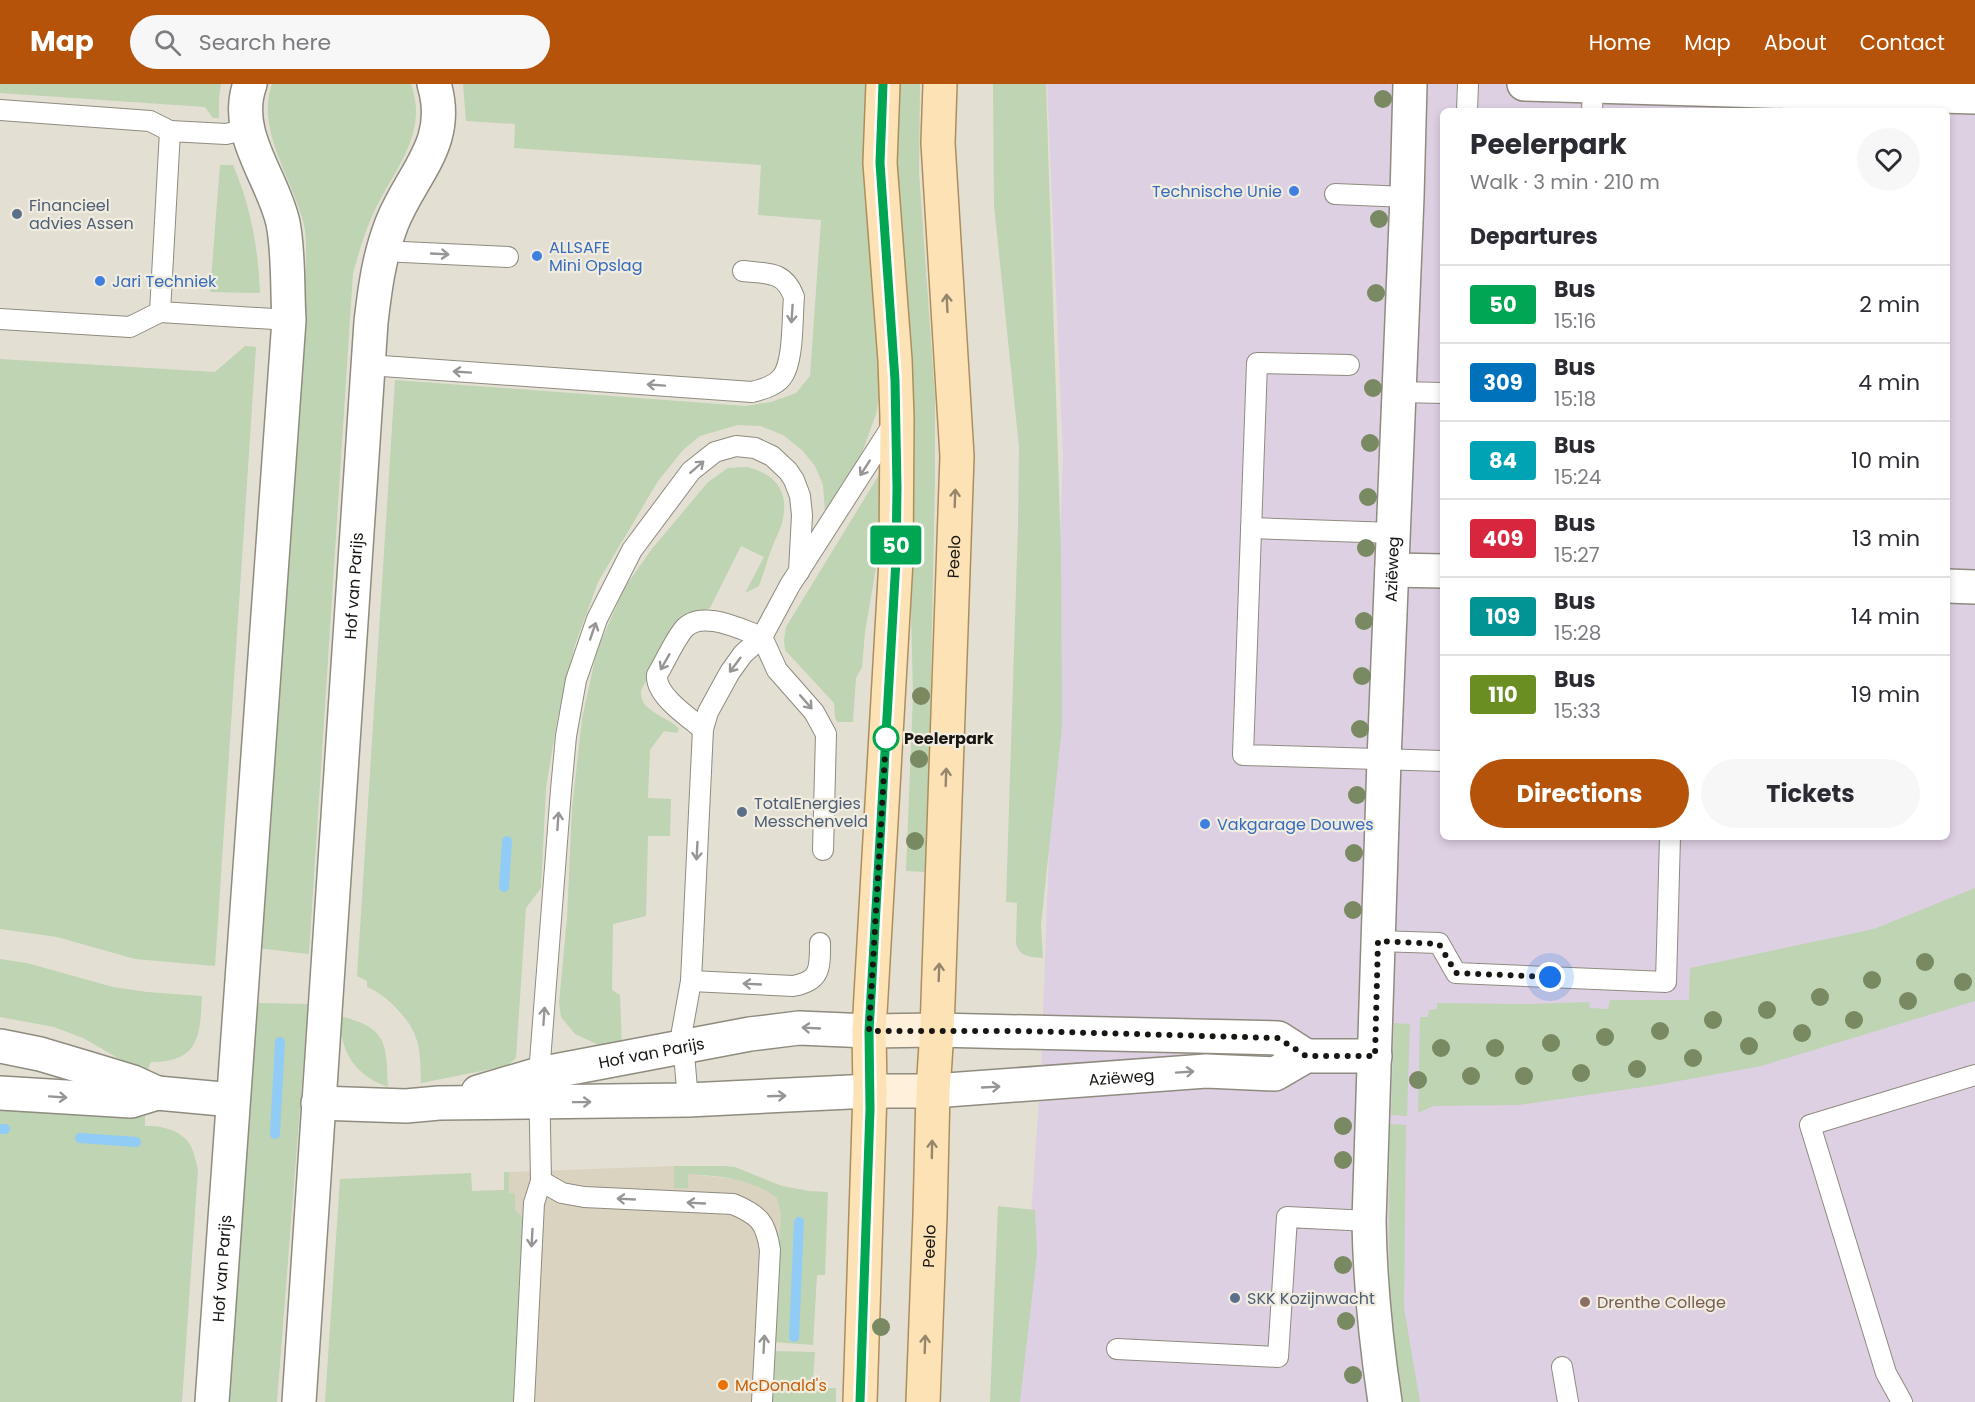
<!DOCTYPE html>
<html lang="en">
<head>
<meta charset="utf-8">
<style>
  body { margin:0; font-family:Poppins,sans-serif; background:#f7f7f7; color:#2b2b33; height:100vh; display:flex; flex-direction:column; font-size:22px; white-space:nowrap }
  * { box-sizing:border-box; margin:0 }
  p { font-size:20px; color:#7c7c81 }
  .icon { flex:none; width:33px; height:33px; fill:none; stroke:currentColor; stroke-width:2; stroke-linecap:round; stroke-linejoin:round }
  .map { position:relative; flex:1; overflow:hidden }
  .side { position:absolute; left:1440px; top:24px; width:510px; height:732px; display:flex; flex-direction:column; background:#fff; border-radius:9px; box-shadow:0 3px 9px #0003 }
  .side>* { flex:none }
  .badge { padding:0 12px; border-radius:4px; font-size:21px; line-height:39px }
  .you { position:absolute; width:30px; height:30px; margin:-15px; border:4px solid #fff; border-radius:50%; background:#1a73e8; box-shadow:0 0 0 9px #1a73e833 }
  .map>.badge { position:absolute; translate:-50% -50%; box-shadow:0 0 0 3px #fff }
  h2 { padding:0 30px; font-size:22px; line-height:54px }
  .round { display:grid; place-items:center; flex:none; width:63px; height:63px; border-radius:32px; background:#f7f7f7 }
  .headline { display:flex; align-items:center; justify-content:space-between; height:102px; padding:0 30px }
  h1 { font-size:28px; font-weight:700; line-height:45px }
  .cta { display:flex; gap:12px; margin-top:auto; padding:12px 30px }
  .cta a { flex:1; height:69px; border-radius:36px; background:#b45309; color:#fff; font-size:24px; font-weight:700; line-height:69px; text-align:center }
  .cta a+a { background:#f7f7f7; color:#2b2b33 }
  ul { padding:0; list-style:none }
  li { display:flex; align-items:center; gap:18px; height:78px; padding:0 30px; border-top:2px solid #e1e1e2 }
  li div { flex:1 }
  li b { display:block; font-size:22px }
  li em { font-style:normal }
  li .badge { min-width:66px; font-weight:700; text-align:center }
  header { display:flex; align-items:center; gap:36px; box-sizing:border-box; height:84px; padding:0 30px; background:#b45309; color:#fff }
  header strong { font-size:28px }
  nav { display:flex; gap:33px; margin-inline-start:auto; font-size:21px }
  .search { width:420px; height:54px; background:#f7f7f7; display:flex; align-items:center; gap:15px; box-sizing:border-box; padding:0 21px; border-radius:33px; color:#7c7c81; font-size:22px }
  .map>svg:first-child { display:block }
</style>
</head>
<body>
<header>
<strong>Map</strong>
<div class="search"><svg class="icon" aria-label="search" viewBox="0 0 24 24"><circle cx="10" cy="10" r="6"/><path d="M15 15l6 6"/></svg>Search here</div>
<nav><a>Home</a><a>Map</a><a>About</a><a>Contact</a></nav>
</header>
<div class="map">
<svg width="1975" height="1318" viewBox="0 0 1975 1318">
  <rect width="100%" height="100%" fill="#e4dfd3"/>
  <!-- built -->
  <polygon fill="#dad3c0" points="674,1082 688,1090 744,1096 764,1104 778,1114 781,1131 770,1318 516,1318 515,1126 509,1109 509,1088"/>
  <!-- industrial -->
  <path fill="#ded0e3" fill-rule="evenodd" d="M1047 0H1975V1318H1018L1041 986 1063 372ZM1443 27H1947V753H1443Z"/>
  <!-- green -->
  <g fill="#bed4b2">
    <polygon points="0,0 221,0 219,13 219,34 213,34 205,23 0,9"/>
    <path d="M272 0H411C429 50 394 85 374 128 365 147 359 168 353 189L309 870 257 864 306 182C306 169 307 154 304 141 294 97 255 46 272 0Z"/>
    <path d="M463 0H871L883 290 876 330 860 374 830 428 825 427 823 401 815 382 802 366 783 351 761 342 738 341 700 352 683 366 658 397 598 498 575 561 558 631 546 704 541 804 526 824 516 974 507 982 421 999C420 966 421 950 397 925 388 915 379 908 367 903V897L357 892 395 296 746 322 771 318 796 309 810 292 821 136 758 131 761 81 514 64 515 40 466 37Z"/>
    <polygon points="896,0 920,0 919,88 935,313 935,393 927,788 906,787 913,611 910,484 894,130"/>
    <path d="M993 0H1046L1061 468 1062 642 1041 841 1043 874C1030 873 1020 873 1016 860L1017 819 1006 818 1018 441 1019 363 994 121Z"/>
    <path d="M220 81H233C251 123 258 164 260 209L210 208Z"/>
    <polygon points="245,262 256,263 215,882 135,875 57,853 0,845 0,275 215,288"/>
    <polygon points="885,381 884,437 865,548 862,583 856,594 853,638 837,638 835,633 834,619 785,566 784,556 786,543"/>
    <path d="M747 383C776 390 790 408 782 439 780 446 776 453 773 461 768 474 764 488 759 502L745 509 764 473 741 462 710 524 679 539 667 551 641 607C639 628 668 632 679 645L677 649 664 647 650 666 648 714 671 715 670 752H648L646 832 613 840 612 906 620 911 622 964 603 963 575 950 561 933 559 919 567 834 572 724 582 635 597 566 625 503 651 466 708 398 728 384Z"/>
    <polygon points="1975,804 1975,917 1761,982 1657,1001 1519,1021 1433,1022 1418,1029 1420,933 1428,933 1429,926 1437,925 1437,919 1529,920 1589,918 1590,924 1608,925 1610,916 1689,916 1690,884 1874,845"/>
    <path d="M0 875 27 879 113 903 147 908 202 912C200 951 200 978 151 978L146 990 83 954 54 943 0 933Z"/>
    <polygon points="257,919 308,920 277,1318 229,1318"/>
    <path d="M340 932C388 944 386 959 388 1003 354 991 340 967 340 932Z"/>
    <polygon points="1394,939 1410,940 1407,1032 1391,1031"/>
    <path d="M0 1020 145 1029V1042C161 1041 182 1046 191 1062 194 1069 196 1078 198 1085L182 1318H0Z"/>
    <path d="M1390 1040 1406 1041 1404 1224 1420 1318H1403C1385 1226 1389 1133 1390 1040Z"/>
    <path d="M674 1082H724L735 1083 782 1102 809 1107 828 1108 825 1191H817L813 1261 772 1258 781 1131 777 1114C751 1094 720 1092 688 1090V1104H674Z"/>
    <polygon points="504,1088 509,1088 509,1109 515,1110 515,1126 525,1136 516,1318 325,1318 340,1095 471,1089 472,1107 504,1106"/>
    <polygon points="998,1122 1035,1126 1037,1170 1020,1318 990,1318"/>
    <polygon points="773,1267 815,1268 813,1295 822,1295 821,1304 836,1304 836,1318 770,1318"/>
  </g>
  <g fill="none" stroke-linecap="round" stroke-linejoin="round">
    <!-- stream -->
    <g stroke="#91ccf7" stroke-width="10">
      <polyline points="504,803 507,757"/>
      <polyline points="0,1045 5,1045"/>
      <polyline points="275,1050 280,958"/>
      <polyline points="80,1054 136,1058"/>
      <polyline points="794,1253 799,1138"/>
    </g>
    <defs>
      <g id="service">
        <polyline points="0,26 150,37 170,47"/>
        <polyline points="1467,27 1468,0"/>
        <polyline points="1592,27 1593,2"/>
        <polyline points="248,45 226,50 170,47 160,228 289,236"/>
        <polyline points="1335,110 1407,113"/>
        <polyline points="382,167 508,173"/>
        <polyline points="0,235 130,243 160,228"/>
        <path d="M368 281 752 308C763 305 775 302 782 293 794 278 792 233 794 213 784 186 767 190 743 187"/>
        <polyline points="1349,281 1257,279 1243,671 1443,677"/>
        <polyline points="1399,308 1443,309"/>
        <polyline points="1251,444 1393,449"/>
        <path d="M703 645C688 633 655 611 657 591 666 576 673 559 683 546 700 524 742 546 762 553L777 586 814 628 826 650 823 766"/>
        <polyline points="1378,857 1439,859 1456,889 1666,898 1670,753"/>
        <path d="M691 897 793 902C821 897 820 884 820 859"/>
        <polyline points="688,1016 682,947 691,897 703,645 708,628 730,588 743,570 762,553 790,501 894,339"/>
        <polyline points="1117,1265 1278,1273 1287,1133 1369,1137"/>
        <polyline points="1562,1283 1568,1318"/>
        <polyline points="524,1318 534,1119 541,1097"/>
        <path d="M762 1318 770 1166C766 1138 759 1131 733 1120L584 1113 562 1109 541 1097 539 990 561 706 566 652 576 596 597 535 632 466 691 387 715 368 736 362 755 364 772 372 788 387 794 396 800 412 802 431 799 488"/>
        <polyline points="1902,1318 1886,1289 1810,1041 1975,991"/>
      </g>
      <g id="minor">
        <polyline points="1524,0 1975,13"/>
        <polyline points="1392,486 1443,487"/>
        <polyline points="1947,502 1975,503"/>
        <polyline points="937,946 1278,954 1306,972"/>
        <polyline points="0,962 40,970 87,984 133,998 157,1009 233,1016"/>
        <path id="s1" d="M933 1007 1206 987 1275 990 1306 972H1375"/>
        <path id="s2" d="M478 1008 539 990 750 950 799 944 869 947"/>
        <polyline points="0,1009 131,1017 157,1009"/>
        <polyline points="318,1019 406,1022 439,1019 688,1016 870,1007"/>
        <path id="s3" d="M212 1318 289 236C287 205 289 169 283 139 273 93 232 50 250 0"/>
        <path id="s4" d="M299 1318 371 238C375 204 379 172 392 139 412 89 452 59 434 0"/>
        <path id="s5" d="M1385 1318C1376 1258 1370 1198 1369 1137L1384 676 1407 113 1410 0"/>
      </g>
      <g id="secondary">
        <polyline points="869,947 937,946"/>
        <polyline points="870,1007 933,1007"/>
      </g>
      <g id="primary">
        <polyline points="860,1318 870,1007 869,947 896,476 897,334 895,276 880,79 883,0"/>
        <path id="s6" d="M923 1318 930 1132 933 1007 937 946 957 372 938 59 940 0"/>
      </g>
    </defs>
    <!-- service casing -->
    <use href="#service" stroke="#8f8b7f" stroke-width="22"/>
    <!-- minor casing -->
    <use href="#minor" stroke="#8f8b7f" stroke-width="36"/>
    <!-- secondary casing -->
    <use href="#secondary" stroke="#8f8b7f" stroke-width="36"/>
    <!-- primary casing -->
    <use href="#primary" stroke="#ac8e5d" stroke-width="36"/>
    <!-- service -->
    <use href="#service" stroke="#fff" stroke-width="20"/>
    <!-- minor -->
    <use href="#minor" stroke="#fff" stroke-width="33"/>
    <!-- secondary -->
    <use href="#secondary" stroke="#fef0db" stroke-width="33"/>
    <!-- primary -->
    <use href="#primary" stroke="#fde2b6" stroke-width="33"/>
  </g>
  <!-- trees -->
  <g fill="#798962">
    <circle cx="1383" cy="15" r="9"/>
    <circle cx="1379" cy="135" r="9"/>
    <circle cx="1376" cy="209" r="9"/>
    <circle cx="1373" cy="304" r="9"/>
    <circle cx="1370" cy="359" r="9"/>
    <circle cx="1368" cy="413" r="9"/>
    <circle cx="1366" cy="464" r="9"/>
    <circle cx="1364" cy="537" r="9"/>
    <circle cx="1362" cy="592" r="9"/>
    <circle cx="921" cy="612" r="9"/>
    <circle cx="1360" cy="645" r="9"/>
    <circle cx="919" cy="675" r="9"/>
    <circle cx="1357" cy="711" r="9"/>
    <circle cx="915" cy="757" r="9"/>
    <circle cx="1354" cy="769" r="9"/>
    <circle cx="1353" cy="826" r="9"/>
    <circle cx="1925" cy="878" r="9"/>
    <circle cx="1872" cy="896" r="9"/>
    <circle cx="1963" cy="898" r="9"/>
    <circle cx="1820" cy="913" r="9"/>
    <circle cx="1908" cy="917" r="9"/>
    <circle cx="1767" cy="926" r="9"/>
    <circle cx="1713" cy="936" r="9"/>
    <circle cx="1854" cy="936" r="9"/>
    <circle cx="1660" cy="947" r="9"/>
    <circle cx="1802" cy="949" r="9"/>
    <circle cx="1605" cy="953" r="9"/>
    <circle cx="1551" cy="959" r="9"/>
    <circle cx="1749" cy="962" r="9"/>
    <circle cx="1441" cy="964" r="9"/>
    <circle cx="1495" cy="964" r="9"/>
    <circle cx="1693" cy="974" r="9"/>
    <circle cx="1637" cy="985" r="9"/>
    <circle cx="1581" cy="989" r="9"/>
    <circle cx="1471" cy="992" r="9"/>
    <circle cx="1524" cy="992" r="9"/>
    <circle cx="1418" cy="996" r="9"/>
    <circle cx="1343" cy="1042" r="9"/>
    <circle cx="1343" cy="1076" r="9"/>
    <circle cx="1343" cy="1181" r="9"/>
    <circle cx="1346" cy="1237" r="9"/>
    <circle cx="881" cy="1243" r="9"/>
    <circle cx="1353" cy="1291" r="9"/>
  </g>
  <!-- one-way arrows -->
  <defs><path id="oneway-shaft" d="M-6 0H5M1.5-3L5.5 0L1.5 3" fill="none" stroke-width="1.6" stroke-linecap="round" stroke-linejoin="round" transform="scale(1.5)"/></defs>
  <g stroke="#979694">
    <use href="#oneway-shaft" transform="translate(440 170) rotate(3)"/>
    <use href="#oneway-shaft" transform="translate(792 230) rotate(94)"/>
    <use href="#oneway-shaft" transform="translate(462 288) rotate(-176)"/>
    <use href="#oneway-shaft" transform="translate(656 301) rotate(-176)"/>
    <use href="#oneway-shaft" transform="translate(697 383) rotate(-41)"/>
    <use href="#oneway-shaft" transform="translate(865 384) rotate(123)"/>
    <use href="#oneway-shaft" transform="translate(593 547) rotate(-71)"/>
    <use href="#oneway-shaft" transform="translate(665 578) rotate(120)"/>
    <use href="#oneway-shaft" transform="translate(735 581) rotate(127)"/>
    <use href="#oneway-shaft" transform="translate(806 618) rotate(49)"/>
    <use href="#oneway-shaft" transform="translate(558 737) rotate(-86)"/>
    <use href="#oneway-shaft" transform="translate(697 767) rotate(93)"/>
    <use href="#oneway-shaft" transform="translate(752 900) rotate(-177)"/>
    <use href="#oneway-shaft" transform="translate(544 932) rotate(-86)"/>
    <use href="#oneway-shaft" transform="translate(811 944) rotate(-177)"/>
    <use href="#oneway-shaft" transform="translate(1185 988) rotate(-4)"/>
    <use href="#oneway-shaft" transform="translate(991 1003) rotate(-3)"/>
    <use href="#oneway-shaft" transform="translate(777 1012) rotate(-2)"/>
    <use href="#oneway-shaft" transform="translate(58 1013) rotate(4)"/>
    <use href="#oneway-shaft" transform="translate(582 1018) rotate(-1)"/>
    <use href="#oneway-shaft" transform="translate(626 1115) rotate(-177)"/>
    <use href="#oneway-shaft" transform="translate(696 1119) rotate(-177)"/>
    <use href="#oneway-shaft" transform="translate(532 1154) rotate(93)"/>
    <use href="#oneway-shaft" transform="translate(764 1260) rotate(-87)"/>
  </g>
  <g stroke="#96866c">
    <use href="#oneway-shaft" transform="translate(947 219) rotate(-93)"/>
    <use href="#oneway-shaft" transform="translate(955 414) rotate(-88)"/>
    <use href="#oneway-shaft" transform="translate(946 693) rotate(-88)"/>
    <use href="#oneway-shaft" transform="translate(939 888) rotate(-88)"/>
    <use href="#oneway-shaft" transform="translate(932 1065) rotate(-89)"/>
    <use href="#oneway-shaft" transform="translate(925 1260) rotate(-88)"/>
  </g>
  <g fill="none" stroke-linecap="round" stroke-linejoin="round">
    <defs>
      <polyline id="line" points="860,1318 870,1025 869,947 896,476 897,404 895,296 880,79 883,0"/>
    </defs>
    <!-- line casing -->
    <use href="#line" stroke="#fff" stroke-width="14"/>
    <!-- line -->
    <use href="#line" stroke="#00a651" stroke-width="9"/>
    <!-- walk -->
    <polyline stroke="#181612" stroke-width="6" stroke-dasharray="0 10.8" points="886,654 869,947 1024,947 1278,954 1306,972 1375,972 1378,857 1439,860 1456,889 1550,893"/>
  </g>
  <!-- markers -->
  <g fill="#3f7fe0" stroke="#f1ece0" stroke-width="2">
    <circle cx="1294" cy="107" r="6"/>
    <circle cx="537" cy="172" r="6"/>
    <circle cx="100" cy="197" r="6"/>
    <circle cx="1205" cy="740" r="6"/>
  </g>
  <g fill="#5c6f8a" stroke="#f1ece0" stroke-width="2">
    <circle cx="17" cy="130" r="6"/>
    <circle cx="742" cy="728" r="6"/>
    <circle cx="1235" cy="1214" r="6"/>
  </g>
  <circle fill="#fff" stroke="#00a651" stroke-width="3" cx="886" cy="654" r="12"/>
  <circle fill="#8d6e63" stroke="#f1ece0" stroke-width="2" cx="1585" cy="1218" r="6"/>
  <circle fill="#e8710a" stroke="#f1ece0" stroke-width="2" cx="723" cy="1301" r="6"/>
  <g text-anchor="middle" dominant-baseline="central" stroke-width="4.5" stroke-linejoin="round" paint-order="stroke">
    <!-- shop labels -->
    <g font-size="16" fill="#366cbe" stroke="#f1ece0" text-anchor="start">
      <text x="1282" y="107" text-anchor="end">Technische Unie</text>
      <text x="549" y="163">ALLSAFE<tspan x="549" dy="18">Mini Opslag</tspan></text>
      <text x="112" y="197">Jari Techniek</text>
      <text x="1217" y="740">Vakgarage Douwes</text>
    </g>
    <!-- service labels -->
    <g font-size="16" fill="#4e5e75" stroke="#f1ece0" text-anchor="start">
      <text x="29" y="121">Financieel<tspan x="29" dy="18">advies Assen</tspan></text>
      <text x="754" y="719">TotalEnergies<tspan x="754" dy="18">Messchenveld</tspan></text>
      <text x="1247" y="1214">SKK Kozijnwacht</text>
    </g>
    <!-- street labels -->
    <g font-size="16" fill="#181612" stroke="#f1ece0">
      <text stroke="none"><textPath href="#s6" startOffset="846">Peelo</textPath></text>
      <text stroke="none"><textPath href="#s5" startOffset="834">Aziëweg</textPath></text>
      <text stroke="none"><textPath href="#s4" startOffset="818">Hof van Parijs</textPath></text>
      <text stroke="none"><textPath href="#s2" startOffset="178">Hof van Parijs</textPath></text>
      <text stroke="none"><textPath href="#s1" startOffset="189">Aziëweg</textPath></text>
      <text stroke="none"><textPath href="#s6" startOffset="156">Peelo</textPath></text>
      <text stroke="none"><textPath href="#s3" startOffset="134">Hof van Parijs</textPath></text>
    </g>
    <!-- stop labels -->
    <g font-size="16" font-weight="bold" fill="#181612" stroke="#f1ece0" text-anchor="start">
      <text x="904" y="654">Peelerpark</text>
    </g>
    <!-- education labels -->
    <g font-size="16" fill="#785e54" stroke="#f1ece0" text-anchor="start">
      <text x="1597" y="1218">Drenthe College</text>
    </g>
    <!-- food labels -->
    <g font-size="16" fill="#c56008" stroke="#f1ece0" text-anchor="start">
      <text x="735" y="1301">McDonald's</text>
    </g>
  </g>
</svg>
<div class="you" style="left:1550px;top:893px"></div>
<b class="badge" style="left:896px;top:461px;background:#00a651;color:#fff">50</b>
<section class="side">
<div class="headline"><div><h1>Peelerpark</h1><p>Walk · 3 min · 210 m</p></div><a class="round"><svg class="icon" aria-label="heart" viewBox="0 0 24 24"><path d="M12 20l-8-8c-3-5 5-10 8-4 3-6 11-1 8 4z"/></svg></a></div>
<h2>Departures</h2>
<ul>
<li><span class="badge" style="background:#00a651;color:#fff">50</span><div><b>Bus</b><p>15:16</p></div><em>2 min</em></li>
<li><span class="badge" style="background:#0072bc;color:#fff">309</span><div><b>Bus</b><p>15:18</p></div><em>4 min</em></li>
<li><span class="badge" style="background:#00a3b4;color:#fff">84</span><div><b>Bus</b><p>15:24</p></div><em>10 min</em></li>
<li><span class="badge" style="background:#d7263d;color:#fff">409</span><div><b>Bus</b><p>15:27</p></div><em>13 min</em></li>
<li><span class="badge" style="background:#029495;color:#fff">109</span><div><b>Bus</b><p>15:28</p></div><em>14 min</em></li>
<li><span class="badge" style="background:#6b8e23;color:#fff">110</span><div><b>Bus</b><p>15:33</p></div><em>19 min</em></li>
</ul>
<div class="cta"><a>Directions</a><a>Tickets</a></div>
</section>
</div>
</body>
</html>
